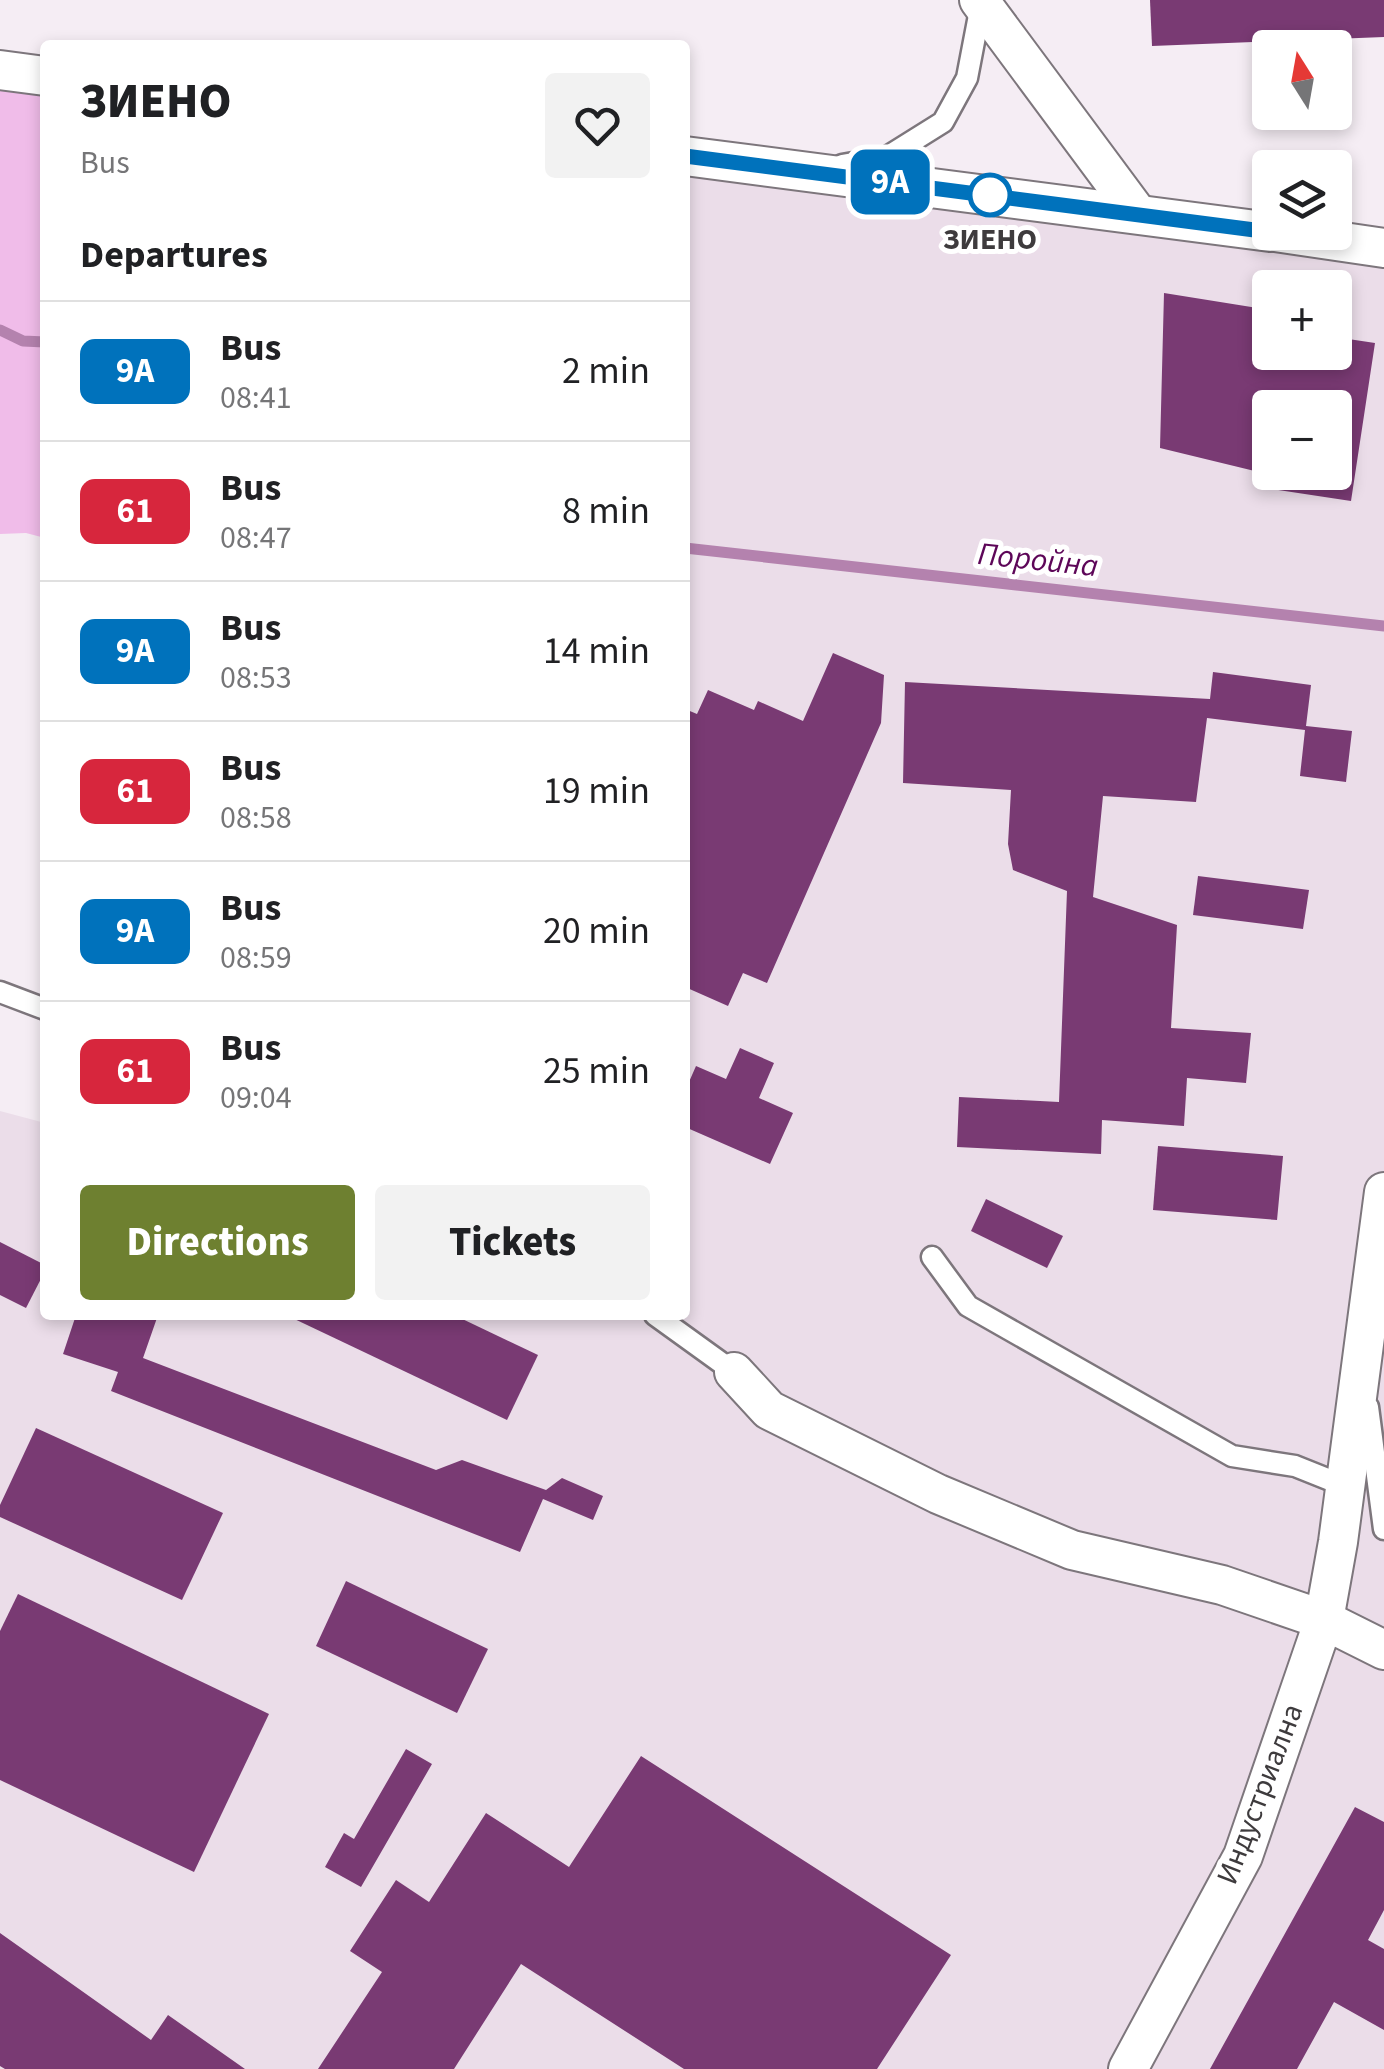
<!DOCTYPE html>
<html lang="en">
<head>
<meta charset="utf-8">
<style>
  body { margin:0; font-family:"Source Sans 3",sans-serif; background:#f2f2f2; color:#202124; height:100vh; display:flex; flex-direction:column; font-size:38px; white-space:nowrap }
  * { box-sizing:border-box; margin:0 }
  p { font-size:32px; color:#757577 }
  .icon { flex:none; width:55px; height:55px; fill:none; stroke:currentColor; stroke-width:2; stroke-linecap:round; stroke-linejoin:round }
  .map { position:relative; flex:1; overflow:hidden }
  .side { position:absolute; left:40px; top:40px; width:650px; height:1280px; display:flex; flex-direction:column; background:#fff; border-radius:10px; box-shadow:0 5px 15px #0003 }
  .side>* { flex:none }
  .badge { padding:0 20px; border-radius:15px; font-size:35px; line-height:65px }
  .needle { width:65px; rotate:349deg }
  .controls { position:absolute; left:1252px; top:30px; display:grid; gap:20px }
  .controls a { display:grid; place-items:center; width:100px; height:100px; border-radius:10px; background:#fff; box-shadow:0 5px 15px #0003; font-size:50px }
  .map>.badge { position:absolute; translate:-50% -50%; box-shadow:0 0 0 5px #fff }
  h2 { padding:0 40px; font-size:38px; line-height:90px }
  .round { display:grid; place-items:center; flex:none; width:105px; height:105px; border-radius:10px; background:#f2f2f2 }
  .headline { display:flex; align-items:center; justify-content:space-between; height:170px; padding:0 40px }
  h1 { font-size:48px; font-weight:800; line-height:75px }
  .button { display:flex; gap:20px; margin-top:auto; padding:20px 40px }
  .button a { flex:1; height:115px; border-radius:10px; background:#6e8030; color:#fff; font-size:40px; font-weight:800; line-height:115px; text-align:center }
  .button a+a { background:#f2f2f2; color:#202124 }
  ul { padding:0; list-style:none }
  li { display:flex; align-items:center; gap:30px; height:140px; padding:0 40px; border-top:2px solid #e0e0e0 }
  li div { flex:1 }
  li b { display:block; font-size:38px }
  li em { font-style:normal }
  li .badge { min-width:110px; font-weight:700; text-align:center }
  .map>svg:first-child { display:block }
</style>
</head>
<body>
<div class="map">
<svg width="1384" height="2069" viewBox="0 0 1384 2069">
  <rect width="100%" height="100%" fill="#f5edf4"/>
  <!-- built -->
  <path fill="#ebdde9" fill-rule="evenodd" d="M685 156 1384 248V2069H0V1111L45 1123V1315H685ZM1270 288H1335V352H1270ZM1270 408H1335V472H1270Z"/>
  <!-- green -->
  <polygon fill="#f0bce9" points="0,89 45,95 45,538 26,533 0,534"/>
  <g fill="none" stroke-linecap="round" stroke-linejoin="round">
    <!-- stream -->
    <g stroke="#b482ae" stroke-width="11">
      <polyline points="0,330 23,341 45,342"/>
      <polyline points="685,548 1384,626"/>
    </g>
  </g>
  <!-- building -->
  <g fill="#793a73" fill-rule="evenodd">
    <polygon points="1150,0 1384,0 1384,37 1152,46"/>
    <path d="M1164 293 1270 310V352H1335V337L1375 343 1351 501 1265 488 1267 474 1160 448ZM1270 408H1335V472H1270Z"/>
    <polygon points="833,653 884,675 881,723 767,983 743,973 728,1006 685,987 685,709 697,714 708,690 754,710 758,701 803,721"/>
    <polygon points="1213,672 1311,685 1306,726 1352,731 1346,782 1300,776 1305,730 1207,718 1196,802 1103,796 1093,897 1177,925 1171,1028 1251,1033 1246,1083 1187,1078 1184,1126 1102,1120 1101,1154 957,1147 959,1097 1059,1102 1067,891 1013,870 1008,844 1011,790 903,783 905,682 1210,699"/>
    <polygon points="1198,876 1309,890 1303,929 1193,915"/>
    <polygon points="740,1048 774,1063 759,1098 793,1113 770,1164 685,1127 685,1091 696,1066 726,1079"/>
    <polygon points="1158,1146 1283,1156 1277,1220 1153,1210"/>
    <polygon points="986,1199 1063,1236 1047,1268 971,1231"/>
    <polygon points="0,1242 45,1265 45,1271 26,1308 0,1295"/>
    <polygon points="76,1315 158,1315 143,1358 436,1470 462,1460 546,1490 562,1478 603,1496 593,1520 543,1499 520,1552 111,1391 118,1372 63,1354"/>
    <polygon points="286,1315 454,1315 538,1355 507,1420"/>
    <polygon points="36,1428 223,1513 182,1600 0,1517 0,1505"/>
    <polygon points="346,1581 488,1649 457,1713 316,1646"/>
    <polygon points="18,1594 269,1714 194,1872 0,1780 0,1631"/>
    <polygon points="406,1749 432,1764 361,1887 325,1867 344,1833 354,1839"/>
    <polygon points="641,1756 951,1955 877,2069 684,2069 521,1964 454,2069 318,2069 382,1972 350,1951 396,1880 429,1902 486,1813 569,1867"/>
    <polygon points="1355,1807 1384,1822 1384,1910 1368,1940 1384,1949 1384,2030 1334,2002 1297,2069 1210,2069"/>
    <polygon points="0,1933 151,2040 168,2015 245,2069 5,2069 0,2066"/>
  </g>
  <g fill="none" stroke-linecap="round" stroke-linejoin="round">
    <defs>
      <g id="lane">
        <polyline points="842,165 887,157 943,122 967,78 981,5"/>
        <polyline points="0,992 45,1009"/>
        <polyline points="932,1257 968,1306 1232,1456 1295,1466 1345,1486"/>
        <polyline points="655,1315 734,1372"/>
        <polyline points="1368,1407 1384,1529"/>
      </g>
      <g id="street">
        <polyline points="979,0 1137,213"/>
        <polyline points="0,70 45,76"/>
        <polyline points="685,156 1270,232"/>
        <polyline points="1275,232 1384,248"/>
        <polyline points="734,1372 769,1410 938,1494 1072,1550 1222,1585 1324,1620 1384,1650"/>
        <polyline points="1128,2069 1243,1856 1324,1620 1338,1542 1384,1192"/>
      </g>
    </defs>
    <!-- lane casing -->
    <use href="#lane" stroke="#7d767c" stroke-width="25"/>
    <!-- street casing -->
    <use href="#street" stroke="#7d767c" stroke-width="42"/>
    <!-- lane -->
    <use href="#lane" stroke="#fff" stroke-width="20"/>
    <!-- street -->
    <use href="#street" stroke="#fff" stroke-width="38"/>
  </g>
  <g fill="none" stroke-linecap="round" stroke-linejoin="round">
    <defs>
      <polyline id="line" points="685,156 1270,232"/>
    </defs>
    <!-- line casing -->
    <use href="#line" stroke="#fff" stroke-width="22"/>
    <!-- line -->
    <use href="#line" stroke="#0072bc" stroke-width="15"/>
  </g>
  <!-- markers -->
  <circle fill="#fff" stroke="#0072bc" stroke-width="5" cx="990" cy="195" r="20"/>
  <g text-anchor="middle" dominant-baseline="central" stroke-width="10" stroke-linejoin="round" paint-order="stroke">
    <!-- stop labels -->
    <g font-size="30" font-weight="bold" fill="#3e3b3d" stroke="#fff">
      <text x="990" y="239">ЗИЕНО</text>
    </g>
    <!-- street labels -->
    <g font-size="30" fill="#3e3b3d" stroke="#fff">
      <text transform="translate(1260 1794) rotate(-69)">Индустриална</text>
    </g>
    <!-- water labels -->
    <g font-size="32" font-style="italic" fill="#5d0658" stroke="#fff">
      <text transform="translate(1038 560) rotate(6)">Поройна</text>
    </g>
  </g>
</svg>
<div class="controls">
<a><svg class="needle" viewBox="-14 -14 28 28"><path d="M0-13l5 13h-10z" fill="#e53935"/><path d="M0 13l5-13h-10z" fill="#757577"/></svg></a>
<a><svg class="icon" aria-label="layers" viewBox="0 0 24 24"><path d="M12 4l9 5-9 5-9-5zM3 14l9 5 9-5"/></svg></a>
<a>+</a>
<a>−</a>
</div>
<b class="badge" style="left:890px;top:182px;background:#0072bc;color:#fff">9А</b>
<section class="side">
<div class="headline"><div><h1>ЗИЕНО</h1><p>Bus</p></div><a class="round"><svg class="icon" aria-label="heart" viewBox="0 0 24 24"><path d="M12 20l-8-8c-3-5 5-10 8-4 3-6 11-1 8 4z"/></svg></a></div>
<h2>Departures</h2>
<ul>
<li><span class="badge" style="background:#0072bc;color:#fff">9А</span><div><b>Bus</b><p>08:41</p></div><em>2 min</em></li>
<li><span class="badge" style="background:#d7263d;color:#fff">61</span><div><b>Bus</b><p>08:47</p></div><em>8 min</em></li>
<li><span class="badge" style="background:#0072bc;color:#fff">9А</span><div><b>Bus</b><p>08:53</p></div><em>14 min</em></li>
<li><span class="badge" style="background:#d7263d;color:#fff">61</span><div><b>Bus</b><p>08:58</p></div><em>19 min</em></li>
<li><span class="badge" style="background:#0072bc;color:#fff">9А</span><div><b>Bus</b><p>08:59</p></div><em>20 min</em></li>
<li><span class="badge" style="background:#d7263d;color:#fff">61</span><div><b>Bus</b><p>09:04</p></div><em>25 min</em></li>
</ul>
<div class="button"><a>Directions</a><a>Tickets</a></div>
</section>
</div>
</body>
</html>
